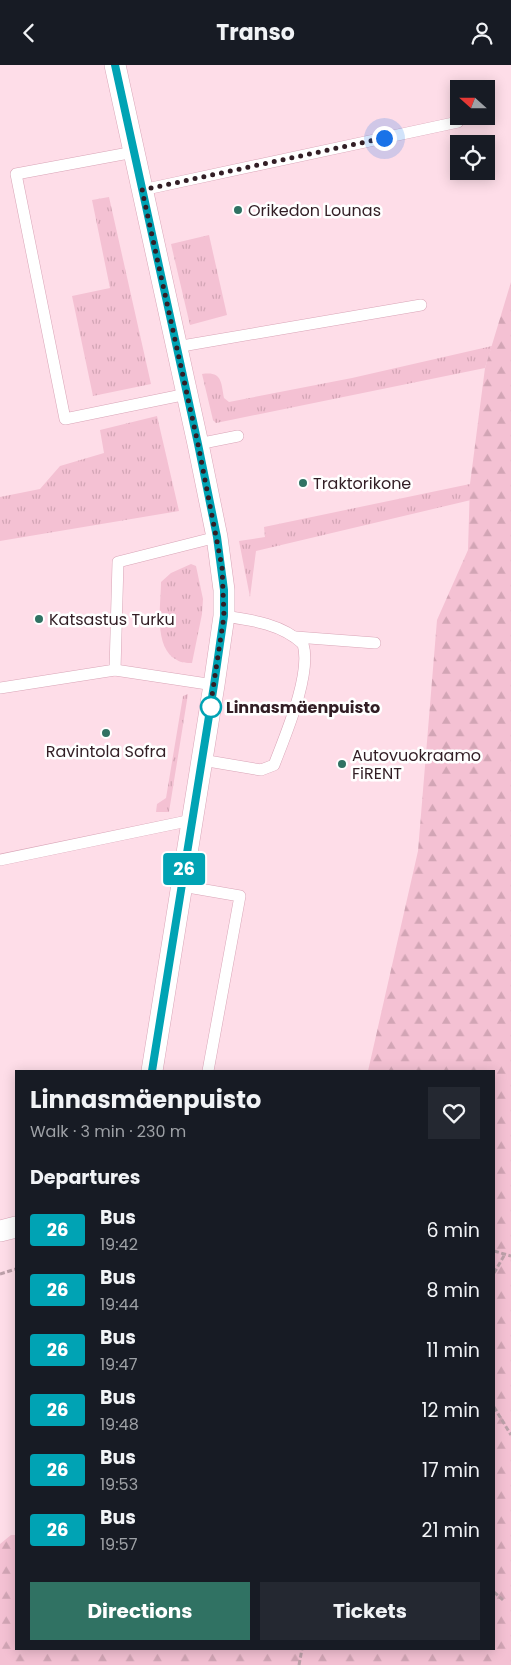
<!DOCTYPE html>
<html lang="en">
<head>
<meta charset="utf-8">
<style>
  body { margin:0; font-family:Poppins,sans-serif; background:#242831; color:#f1f3f6; height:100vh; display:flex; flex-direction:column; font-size:19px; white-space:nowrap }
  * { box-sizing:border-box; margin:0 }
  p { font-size:16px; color:#9ea1a6 }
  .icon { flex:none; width:28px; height:28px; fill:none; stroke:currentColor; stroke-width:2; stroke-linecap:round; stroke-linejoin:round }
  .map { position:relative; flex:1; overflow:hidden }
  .details { position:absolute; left:15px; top:1005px; width:480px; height:580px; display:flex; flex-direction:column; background:#171b24; border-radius:0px; box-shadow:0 2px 12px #0003 }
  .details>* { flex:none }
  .badge { padding:0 10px; border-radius:4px; font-size:18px; line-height:32px }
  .needle { width:32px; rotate:291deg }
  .fabs { position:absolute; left:450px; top:15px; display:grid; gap:10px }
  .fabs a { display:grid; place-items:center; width:45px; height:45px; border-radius:0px; background:#171b24; box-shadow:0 2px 12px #0003; font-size:25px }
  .you { position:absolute; width:25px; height:25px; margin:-12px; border:4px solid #fff; border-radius:50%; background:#1a73e8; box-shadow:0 0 0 8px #1a73e833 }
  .map>.badge { position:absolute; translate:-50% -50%; box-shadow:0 0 0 2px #fff }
  h2 { padding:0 15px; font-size:19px; line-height:45px }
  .round { display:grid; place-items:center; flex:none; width:52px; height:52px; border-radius:0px; background:#242831 }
  .summary { display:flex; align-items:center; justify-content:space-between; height:85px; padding:0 15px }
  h1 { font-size:24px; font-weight:700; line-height:38px }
  .primary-button { display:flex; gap:10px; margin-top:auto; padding:10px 15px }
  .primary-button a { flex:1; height:58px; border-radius:0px; background:#307263; color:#fff; font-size:20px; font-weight:700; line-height:58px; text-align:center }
  .primary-button a+a { background:#242831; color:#f1f3f6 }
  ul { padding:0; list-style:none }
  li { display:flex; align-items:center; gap:15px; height:60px; padding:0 15px }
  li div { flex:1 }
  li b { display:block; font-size:19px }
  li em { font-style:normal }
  li .badge { min-width:55px; font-weight:700; text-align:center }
  header { display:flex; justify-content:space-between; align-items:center; height:65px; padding:0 15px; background:#171b24; font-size:22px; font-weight:700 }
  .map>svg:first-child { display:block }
</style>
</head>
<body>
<header><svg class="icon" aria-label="back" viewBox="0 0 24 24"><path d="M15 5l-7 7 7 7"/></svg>Transo<svg class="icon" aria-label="person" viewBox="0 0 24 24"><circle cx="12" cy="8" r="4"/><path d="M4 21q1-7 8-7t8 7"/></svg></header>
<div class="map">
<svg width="511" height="1600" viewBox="0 0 511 1600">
  <defs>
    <pattern id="grass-tufts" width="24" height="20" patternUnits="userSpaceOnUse" patternTransform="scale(1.25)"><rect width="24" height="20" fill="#f4c1d3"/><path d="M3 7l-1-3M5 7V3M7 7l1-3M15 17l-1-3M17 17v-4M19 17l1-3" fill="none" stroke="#d2a5b5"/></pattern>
    <pattern id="forest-firs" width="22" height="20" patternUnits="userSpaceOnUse" patternTransform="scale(1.25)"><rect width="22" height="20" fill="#f4c1d3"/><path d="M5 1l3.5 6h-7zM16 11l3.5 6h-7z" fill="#d2a5b5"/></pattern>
  </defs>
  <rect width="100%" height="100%" fill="#fedde8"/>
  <!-- grass -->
  <g fill="url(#grass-tufts)">
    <polygon points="109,132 151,319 93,331 72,231 110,223 92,135"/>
    <polygon points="209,170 227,250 190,260 171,179"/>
    <path d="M492 281 485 303 216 358 213 355 202 309C222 306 221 317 224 333L229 337 352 313Z"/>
    <polygon points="157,351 179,446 0,476 0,432 40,424 60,401 104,388 100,365"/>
    <polygon points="470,419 471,435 256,486 250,532 239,476 265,472 264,462"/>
    <path d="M191 499 196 501 203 534 202 549 192 598C187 598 181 598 177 595 153 583 161 540 161 517L171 508Z"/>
    <polygon points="188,629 169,747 156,747 157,739 166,733 183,631"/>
  </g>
  <!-- forest -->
  <polygon fill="url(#forest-firs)" points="511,217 511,1600 0,1600 0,1479 11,1470 15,1470 16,1474 16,1584 494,1584 494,1006 368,1006 418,786 437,555 468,485 470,419 485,303"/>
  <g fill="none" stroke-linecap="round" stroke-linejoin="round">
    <defs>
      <g id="service">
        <polyline points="134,87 16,109 65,354 187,329"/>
        <polyline points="142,125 458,57"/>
        <polyline points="176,282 421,240"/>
        <polyline points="198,379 238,371"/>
        <polyline points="296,572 375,578"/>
        <polyline points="115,605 214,620"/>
        <polyline points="0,623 115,605 118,497 217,472"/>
        <path d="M202 695 261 705 274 700C285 671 312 609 303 579 282 559 252 555 224 551"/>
        <polyline points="0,795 192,755"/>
        <polyline points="182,821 240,831 208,1006"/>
      </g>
      <g id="minor">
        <polyline points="115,0 198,379 217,472 224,525 224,551 214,620 152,1006"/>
        <polyline points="0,1166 16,1162"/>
      </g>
    </defs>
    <!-- service casing -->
    <use href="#service" stroke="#d9a5b7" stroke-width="12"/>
    <!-- minor casing -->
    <use href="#minor" stroke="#d9a5b7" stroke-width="22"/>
    <!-- path -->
    <g stroke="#bca0a9" stroke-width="3" stroke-dasharray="5 2.5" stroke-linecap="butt">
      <polyline points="494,1186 511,1191"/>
      <polyline points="494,1208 505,1189"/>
      <polyline points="0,1209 16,1204"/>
      <polyline points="494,1342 511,1370"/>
      <polyline points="494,1527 503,1535"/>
      <polyline points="299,1600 302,1584"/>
    </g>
    <!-- service -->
    <use href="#service" stroke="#fff" stroke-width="11"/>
    <!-- minor -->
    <use href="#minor" stroke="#fff" stroke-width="21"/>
  </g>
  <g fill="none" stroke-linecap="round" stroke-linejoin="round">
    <defs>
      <polyline id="line" points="115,0 198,379 217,472 224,525 224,551 214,620 152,1006"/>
    </defs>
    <!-- line casing -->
    <use href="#line" stroke="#fff" stroke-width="11"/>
    <!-- line -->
    <use href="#line" stroke="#00a3b4" stroke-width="8"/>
    <!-- walk -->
    <polyline stroke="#321e25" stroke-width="5" stroke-dasharray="0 9" points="211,642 210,644 224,551 222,502 198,379 142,125 384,73"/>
  </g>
  <!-- markers -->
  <g fill="#307263" stroke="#fff" stroke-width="2">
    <circle cx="238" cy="145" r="5"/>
    <circle cx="303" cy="418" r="5"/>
    <circle cx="39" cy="554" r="5"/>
    <circle cx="106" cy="668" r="5"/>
    <circle cx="342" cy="699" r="5"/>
  </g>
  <circle fill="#fff" stroke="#00a3b4" stroke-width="2.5" cx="211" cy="642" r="10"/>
  <g text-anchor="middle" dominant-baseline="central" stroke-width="5" stroke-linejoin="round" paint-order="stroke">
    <!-- poi labels -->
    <g font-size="16" fill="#321e25" stroke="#fff" text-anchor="start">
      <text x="248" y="145">Orikedon Lounas</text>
      <text x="313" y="418">Traktorikone</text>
      <text x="49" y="554">Katsastus Turku</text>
      <text x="106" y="686" text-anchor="middle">Ravintola Sofra</text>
      <text x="352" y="690">Autovuokraamo<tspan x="352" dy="18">FiRENT</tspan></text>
    </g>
    <!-- stop labels -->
    <g font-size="16" font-weight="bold" fill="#321e25" stroke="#fff" text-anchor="start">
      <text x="226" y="642">Linnasmäenpuisto</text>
    </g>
  </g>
</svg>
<div class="fabs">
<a><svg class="needle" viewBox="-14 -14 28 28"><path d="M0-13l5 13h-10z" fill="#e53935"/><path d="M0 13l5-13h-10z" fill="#9ea1a6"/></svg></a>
<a><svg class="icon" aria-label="locate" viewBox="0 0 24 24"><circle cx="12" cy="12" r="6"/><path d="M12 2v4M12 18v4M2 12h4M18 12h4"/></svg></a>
</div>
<div class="you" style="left:384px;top:73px"></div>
<b class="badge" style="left:184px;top:804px;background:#00a3b4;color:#fff">26</b>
<section class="details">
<div class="summary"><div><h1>Linnasmäenpuisto</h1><p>Walk · 3 min · 230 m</p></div><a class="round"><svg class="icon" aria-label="heart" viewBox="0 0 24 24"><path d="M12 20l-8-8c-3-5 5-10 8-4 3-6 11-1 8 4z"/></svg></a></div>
<h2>Departures</h2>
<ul>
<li><span class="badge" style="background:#00a3b4;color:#fff">26</span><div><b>Bus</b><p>19:42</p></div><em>6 min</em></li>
<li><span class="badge" style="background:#00a3b4;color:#fff">26</span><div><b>Bus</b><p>19:44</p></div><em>8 min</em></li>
<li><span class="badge" style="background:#00a3b4;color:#fff">26</span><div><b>Bus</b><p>19:47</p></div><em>11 min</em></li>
<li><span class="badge" style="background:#00a3b4;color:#fff">26</span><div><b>Bus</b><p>19:48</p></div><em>12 min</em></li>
<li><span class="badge" style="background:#00a3b4;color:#fff">26</span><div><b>Bus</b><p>19:53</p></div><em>17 min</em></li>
<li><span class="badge" style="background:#00a3b4;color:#fff">26</span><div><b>Bus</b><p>19:57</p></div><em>21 min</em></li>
</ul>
<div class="primary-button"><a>Directions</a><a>Tickets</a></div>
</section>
</div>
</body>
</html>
